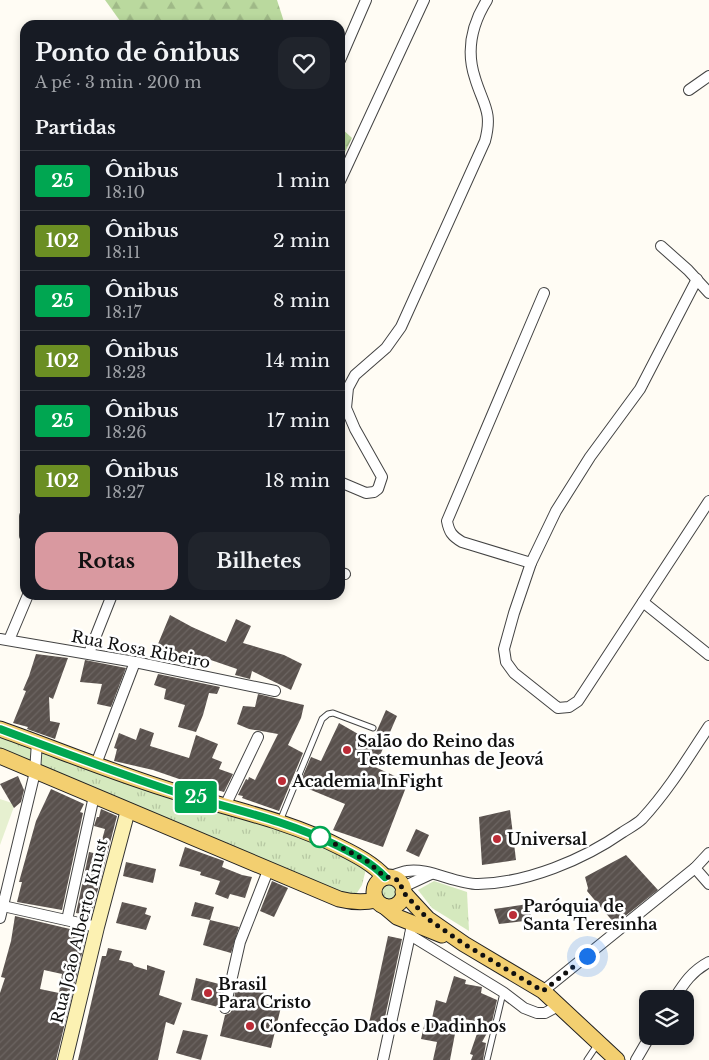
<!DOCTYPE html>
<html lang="pt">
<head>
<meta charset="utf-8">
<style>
  body { margin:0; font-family:"Libre Baskerville",serif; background:#20242c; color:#f1f3f6; height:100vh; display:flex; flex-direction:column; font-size:19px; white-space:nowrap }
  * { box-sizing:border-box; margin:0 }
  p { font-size:16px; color:#9ea1a6 }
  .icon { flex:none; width:28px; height:28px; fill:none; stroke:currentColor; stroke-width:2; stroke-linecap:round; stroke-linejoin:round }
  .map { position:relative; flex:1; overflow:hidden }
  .details { position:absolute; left:20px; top:20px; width:325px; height:580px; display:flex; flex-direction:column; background:#171b24; border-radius:15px; box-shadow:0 2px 8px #0003 }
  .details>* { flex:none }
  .badge { padding:0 10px; border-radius:4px; font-size:18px; line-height:32px }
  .buttons { position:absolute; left:639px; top:990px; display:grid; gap:10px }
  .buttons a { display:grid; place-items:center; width:55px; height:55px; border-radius:10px; background:#171b24; box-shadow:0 2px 8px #0003; font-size:25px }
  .you { position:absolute; width:25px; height:25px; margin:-12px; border:4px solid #fff; border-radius:50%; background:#1a73e8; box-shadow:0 0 0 8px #1a73e833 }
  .map>.badge { position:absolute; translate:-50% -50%; box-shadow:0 0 0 2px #fff }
  h2 { padding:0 15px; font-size:19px; line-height:45px }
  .round { display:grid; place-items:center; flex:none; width:52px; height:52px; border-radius:15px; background:#20242c }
  .head { display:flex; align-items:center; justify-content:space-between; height:85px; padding:0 15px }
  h1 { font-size:24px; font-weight:800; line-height:38px }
  .button { display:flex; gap:10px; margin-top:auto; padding:10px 15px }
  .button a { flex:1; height:58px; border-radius:15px; background:#d999a0; color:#111; font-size:20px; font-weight:800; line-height:58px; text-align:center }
  .button a+a { background:#20242c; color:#f1f3f6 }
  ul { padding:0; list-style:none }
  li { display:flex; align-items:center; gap:15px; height:60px; padding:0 15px; border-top:1px solid #363941 }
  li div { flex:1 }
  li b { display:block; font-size:19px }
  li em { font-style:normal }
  li .badge { min-width:55px; font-weight:700; text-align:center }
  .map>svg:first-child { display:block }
</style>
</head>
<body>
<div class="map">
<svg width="709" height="1060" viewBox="0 0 709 1060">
  <defs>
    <pattern id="forest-firs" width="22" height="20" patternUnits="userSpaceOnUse" patternTransform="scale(1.25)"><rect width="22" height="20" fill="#bad99e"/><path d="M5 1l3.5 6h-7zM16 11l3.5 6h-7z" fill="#9fb987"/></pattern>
    <pattern id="park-tufts" width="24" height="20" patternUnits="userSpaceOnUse" patternTransform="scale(1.25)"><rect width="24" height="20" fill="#d5e9be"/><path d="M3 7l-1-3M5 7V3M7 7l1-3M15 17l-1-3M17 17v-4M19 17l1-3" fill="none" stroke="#b6c7a2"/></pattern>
    <pattern id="building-hatch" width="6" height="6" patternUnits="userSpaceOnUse" patternTransform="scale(1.25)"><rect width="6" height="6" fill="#59514d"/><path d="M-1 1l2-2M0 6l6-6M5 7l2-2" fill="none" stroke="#6c6562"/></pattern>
  </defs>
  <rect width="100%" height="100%" fill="#fffcf4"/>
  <!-- forest -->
  <g fill="url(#forest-firs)">
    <polygon points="105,0 277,0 285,25 123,25"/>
    <polygon points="340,127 352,138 340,162"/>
  </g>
  <!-- park -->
  <g fill="url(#park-tufts)">
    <polygon points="0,734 278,826 367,865 362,885 355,896 348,896 0,753"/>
    <polygon points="434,881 467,892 469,931 432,908 418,890"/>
    <circle cx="388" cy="891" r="9"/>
  </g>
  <!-- pitch -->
  <polygon fill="#e6f0d0" points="0,799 15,804 0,845"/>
  <!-- building -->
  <g fill="url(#building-hatch)" fill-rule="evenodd">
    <polygon points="170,615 192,627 226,642 236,619 251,626 243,643 284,655 302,664 291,690 252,671 250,679 235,675 237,669 205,658 204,661 182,651 180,656 158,644"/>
    <polygon points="36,654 68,658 53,699 49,697 50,721 60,723 55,739 27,729 28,727 13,723 26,691 23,690 29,676"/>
    <polygon points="85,660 126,668 111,707 97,704 102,684 80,682"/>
    <polygon points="158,674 220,687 217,694 209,693 203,715 196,732 178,727 185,705 164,699 166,689 154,685"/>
    <polygon points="258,694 304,705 301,718 288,745 303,753 279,811 242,798 243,796 238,795 246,779 248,780 249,777 255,780 278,734 249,729 237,724 243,706 255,707"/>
    <polygon points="386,710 397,716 375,767 408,782 383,847 333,830 345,804 299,785 311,757 321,761 339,723 372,742"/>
    <polygon points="140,728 154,733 150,746 189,758 196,735 218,744 212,758 222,762 219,769 233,774 224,792 182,780 153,770 114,761 117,749 114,748 119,733 136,740"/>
    <polygon points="18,776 24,790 21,802 14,808 0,784"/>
    <polygon points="51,789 84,804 80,812 83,813 62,910 17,902 22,882 19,882 36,821"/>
    <polygon points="101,809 117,816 91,916 76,913 89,852 98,854 105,829 94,826 97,817 99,817"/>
    <polygon points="510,810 516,860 482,865 479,817"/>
    <polygon points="416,829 429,835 419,857 406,851"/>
    <polygon points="185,847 224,861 222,867 242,875 252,877 245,898 230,894 228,899 215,894 220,881 200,875 201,872 179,866"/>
    <polygon points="626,855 658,890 615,924 587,891 588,888 585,877"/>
    <polygon points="126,862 156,869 153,883 123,876"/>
    <polygon points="272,881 288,888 274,917 260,911"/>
    <polygon points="122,902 147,908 145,914 151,916 146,930 116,923"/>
    <polygon points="195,902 214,907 210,920 191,916"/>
    <polygon points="528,904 532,920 499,924 494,909"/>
    <path d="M15 916 87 933 56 1060H0V993L5 978 1 977 11 941ZM44 970 62 974 59 993 40 989Z"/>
    <polygon points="210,920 239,927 231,953 203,945"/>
    <polygon points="388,936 402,939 382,1031 368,1028"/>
    <polygon points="108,948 122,951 119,960 132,963 134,966 147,970 147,965 165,971 159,995 182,1003 174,1025 166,1022 158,1060 78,1060 102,956 106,956"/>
    <polygon points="454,976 466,980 465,984 482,987 481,993 497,1000 491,1026 482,1042 486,1043 483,1060 471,1060 473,1055 470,1054 481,1022 458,1018 450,1060 433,1060 437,1042 421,1039 425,1022 431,1023 436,1000 446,1003"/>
    <polygon points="196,978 223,985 218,1007 191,1000"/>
    <polygon points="242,982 253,985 254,982 265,984 262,1003 281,1007 271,1048 220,1036 225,1015 230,1013 232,1010 236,988 240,989"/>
    <polygon points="183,1030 208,1035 201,1060 176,1053"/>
  </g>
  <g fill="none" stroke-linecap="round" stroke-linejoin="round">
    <defs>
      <g id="lane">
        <polyline points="280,821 322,719 328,714 333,713 373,728"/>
        <polyline points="487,1060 503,993"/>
        <polyline points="587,1060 597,1045"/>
      </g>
      <g id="street">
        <polyline points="340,60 366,0"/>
        <polyline points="689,90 709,76"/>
        <polyline points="340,181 424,0"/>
        <polyline points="661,246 688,270 709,293"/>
        <polyline points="697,279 640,389 590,457 556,511 531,563 514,613 504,649 506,662 514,673 558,708 569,707 578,701 709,501"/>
        <path d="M340 482 366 493 374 492 378 489 382 477 355 429 346 408 348 388 355 375 386 348 401 327 485 141C493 111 483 105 475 78 466 51 472 24 487 0"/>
        <polyline points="25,516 25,536"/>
        <path d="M531 563 462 542C452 536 449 532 447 521L544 293"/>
        <polyline points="340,573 345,574"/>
        <polyline points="643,602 709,655"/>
        <polyline points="0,639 135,662 275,691"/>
        <polyline points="9,640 28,595"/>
        <polyline points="89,653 112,595"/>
        <polyline points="96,764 135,662"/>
        <polyline points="225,806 258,737"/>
        <polyline points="695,868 709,884"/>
        <path d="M389 877C394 875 401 872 407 871 427 867 456 884 478 884 527 883 583 860 623 832 629 828 637 824 642 819 668 791 688 758 709 726"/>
        <polyline points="403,887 431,874"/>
        <polyline points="3,906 97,927"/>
        <polyline points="0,918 35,772 37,742"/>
        <polyline points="67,920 94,796"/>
        <polyline points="412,924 410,935 503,992 524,1008 537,1013 545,1013 560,1005"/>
        <polyline points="543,991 695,868 709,853"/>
        <path d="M674 999C684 983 692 971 709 962"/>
        <polyline points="225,1008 240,942 269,868"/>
        <polyline points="383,1060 410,935"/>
        <polyline points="636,1060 650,1036"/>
      </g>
      <polyline id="secondary" points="65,1060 97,927 128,810"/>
      <g id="primary">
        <path d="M0 729C59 750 116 774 176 792 232 809 289 821 342 848 358 856 373 864 385 877"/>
        <path d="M0 756 339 899C351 902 363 903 376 900"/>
        <circle cx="389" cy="892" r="15"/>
        <polyline points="403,892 428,919 464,944 543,991 617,1060"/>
        <polyline points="384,906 397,917 442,935"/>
      </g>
    </defs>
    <!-- lane casing -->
    <use href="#lane" stroke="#434343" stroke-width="7"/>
    <!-- street casing -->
    <use href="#street" stroke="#434343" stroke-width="12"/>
    <!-- secondary casing -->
    <use href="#secondary" stroke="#323232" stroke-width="16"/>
    <!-- primary casing -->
    <use href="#primary" stroke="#212121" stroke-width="17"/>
    <!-- lane -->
    <use href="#lane" stroke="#fff" stroke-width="5"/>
    <!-- street -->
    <use href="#street" stroke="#fff" stroke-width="10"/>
    <!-- secondary -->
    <use href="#secondary" stroke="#fcf1b2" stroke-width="14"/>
    <!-- primary -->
    <use href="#primary" stroke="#f3cf70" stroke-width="15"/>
  </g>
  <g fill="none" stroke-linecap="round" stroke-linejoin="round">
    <defs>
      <path id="line" d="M0 729C56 750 112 771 169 790 226 808 284 819 338 846 356 855 372 863 385 877"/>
    </defs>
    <!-- line casing -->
    <use href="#line" stroke="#fff" stroke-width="11"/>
    <!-- line -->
    <use href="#line" stroke="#00a651" stroke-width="8"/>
    <!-- walk -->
    <polyline stroke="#101010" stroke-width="5" stroke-dasharray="0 9" points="320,837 316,834 367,861 385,877 394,878 400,882 403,892 428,919 464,944 543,991 587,956"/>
  </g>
  <!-- markers -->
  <g fill="#bc2c37" stroke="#fff" stroke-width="2">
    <circle cx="347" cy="750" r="5"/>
    <circle cx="282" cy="781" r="5"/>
    <circle cx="497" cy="839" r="5"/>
    <circle cx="513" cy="915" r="5"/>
    <circle cx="208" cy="993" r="5"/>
    <circle cx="250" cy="1026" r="5"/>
  </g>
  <circle fill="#fff" stroke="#00a651" stroke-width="2.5" cx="320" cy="837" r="10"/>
  <g text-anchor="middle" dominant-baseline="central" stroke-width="5" stroke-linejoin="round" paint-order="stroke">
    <!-- street labels -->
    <g font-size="16" fill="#101010" stroke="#fff">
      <text transform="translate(141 649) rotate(11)">Rua Rosa Ribeiro</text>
      <text transform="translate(79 931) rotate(-76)">Rua João Alberto Knust</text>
    </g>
    <!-- poi labels -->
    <g font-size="16" font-weight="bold" fill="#101010" stroke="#fff" text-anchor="start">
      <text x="357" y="741">Salão do Reino das<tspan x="357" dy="18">Testemunhas de Jeová</tspan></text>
      <text x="292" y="781">Academia InFight</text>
      <text x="507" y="839">Universal</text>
      <text x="523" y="906">Paróquia de<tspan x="523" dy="18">Santa Teresinha</tspan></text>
      <text x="218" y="984">Brasil<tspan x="218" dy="18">Para Cristo</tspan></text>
      <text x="260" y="1026">Confecção Dados e Dadinhos</text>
    </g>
  </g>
</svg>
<div class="buttons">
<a><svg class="icon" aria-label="layers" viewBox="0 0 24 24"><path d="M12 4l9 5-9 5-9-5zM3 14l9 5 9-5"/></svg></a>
</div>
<div class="you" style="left:587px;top:956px"></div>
<b class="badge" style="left:196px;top:797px;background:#00a651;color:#fff">25</b>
<section class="details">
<div class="head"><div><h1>Ponto de ônibus</h1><p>A pé · 3 min · 200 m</p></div><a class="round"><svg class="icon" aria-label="heart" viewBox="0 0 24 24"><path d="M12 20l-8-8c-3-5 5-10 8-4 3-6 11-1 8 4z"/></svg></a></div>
<h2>Partidas</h2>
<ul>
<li><span class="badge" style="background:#00a651;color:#fff">25</span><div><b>Ônibus</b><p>18:10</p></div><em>1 min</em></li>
<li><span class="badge" style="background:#6b8e23;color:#fff">102</span><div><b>Ônibus</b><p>18:11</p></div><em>2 min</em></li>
<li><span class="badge" style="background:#00a651;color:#fff">25</span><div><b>Ônibus</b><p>18:17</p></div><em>8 min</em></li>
<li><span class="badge" style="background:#6b8e23;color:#fff">102</span><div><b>Ônibus</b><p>18:23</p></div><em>14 min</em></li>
<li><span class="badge" style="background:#00a651;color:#fff">25</span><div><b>Ônibus</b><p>18:26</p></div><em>17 min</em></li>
<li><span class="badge" style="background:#6b8e23;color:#fff">102</span><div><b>Ônibus</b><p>18:27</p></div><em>18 min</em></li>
</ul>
<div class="button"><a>Rotas</a><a>Bilhetes</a></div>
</section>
</div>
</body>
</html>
